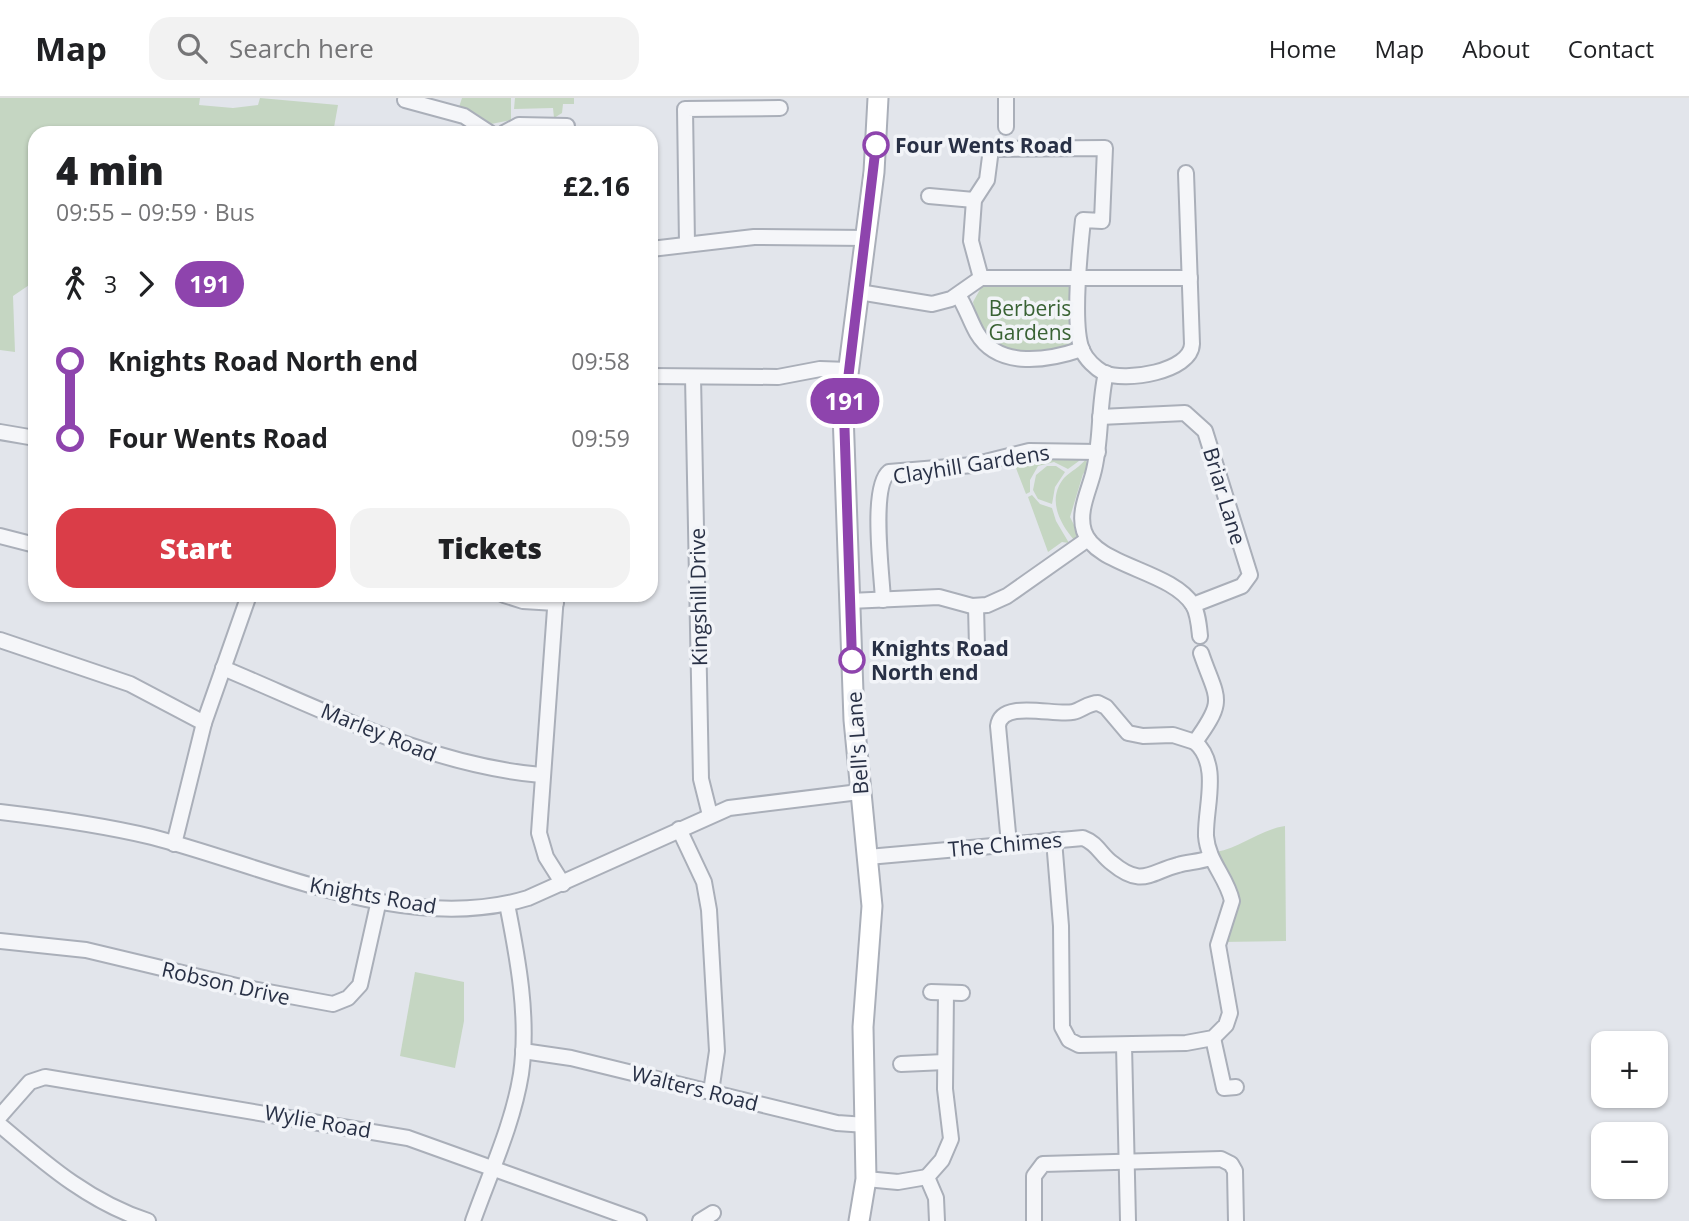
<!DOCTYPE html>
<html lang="en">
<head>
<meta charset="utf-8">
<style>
  body { margin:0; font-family:"Open Sans",sans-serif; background:#f2f2f2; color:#202124; height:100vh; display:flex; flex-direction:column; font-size:26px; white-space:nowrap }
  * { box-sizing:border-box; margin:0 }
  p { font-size:23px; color:#757577 }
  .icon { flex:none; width:38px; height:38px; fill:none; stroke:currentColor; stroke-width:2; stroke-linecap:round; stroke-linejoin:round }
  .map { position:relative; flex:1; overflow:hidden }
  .sheet { position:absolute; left:28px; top:28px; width:630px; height:476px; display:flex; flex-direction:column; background:#fff; border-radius:21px; box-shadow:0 2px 5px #0004 }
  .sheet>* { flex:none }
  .badge { padding:0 14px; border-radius:23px; font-size:24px; line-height:46px }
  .controls { position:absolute; left:1591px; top:933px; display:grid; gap:14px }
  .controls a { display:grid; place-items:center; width:77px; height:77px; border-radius:14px; background:#fff; box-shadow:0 2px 5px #0004; font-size:35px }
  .map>.badge { position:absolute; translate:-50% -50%; box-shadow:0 0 0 4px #fff }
  .legs { display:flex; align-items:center; gap:10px; height:77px; padding:0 28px; font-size:23px }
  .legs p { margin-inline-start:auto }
  .head { display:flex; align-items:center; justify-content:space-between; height:119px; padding:0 28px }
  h1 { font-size:38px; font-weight:800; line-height:52px }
  .action { display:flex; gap:14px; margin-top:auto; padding:14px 28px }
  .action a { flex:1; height:80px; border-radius:21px; background:#da3d48; color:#fff; font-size:28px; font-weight:800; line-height:80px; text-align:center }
  .action a+a { background:#f2f2f2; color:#202124 }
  ul { padding:0 28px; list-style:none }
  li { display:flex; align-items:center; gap:24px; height:77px; font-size:26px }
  li i { display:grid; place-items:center; width:10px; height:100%; margin:0 9px; background:currentColor }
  li i::after { content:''; width:18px; height:18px; margin:-9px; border:5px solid; border-radius:50%; background:#fff }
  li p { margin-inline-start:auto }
  li:first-child i { background:linear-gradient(#0000 50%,currentColor 0) }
  li:last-child i { background:linear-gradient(currentColor 50%,#0000 0) }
  header { display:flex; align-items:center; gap:42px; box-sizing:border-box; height:98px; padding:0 35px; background:#fff; border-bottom:2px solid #e0e0e0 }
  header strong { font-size:33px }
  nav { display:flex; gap:38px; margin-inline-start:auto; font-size:24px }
  .search { width:490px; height:63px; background:#f2f2f2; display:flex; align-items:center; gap:18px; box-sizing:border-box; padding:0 24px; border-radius:21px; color:#757577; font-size:26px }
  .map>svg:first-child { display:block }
</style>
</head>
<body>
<header>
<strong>Map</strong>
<div class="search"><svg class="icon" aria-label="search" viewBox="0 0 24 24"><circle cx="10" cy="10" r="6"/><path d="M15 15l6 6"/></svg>Search here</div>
<nav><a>Home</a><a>Map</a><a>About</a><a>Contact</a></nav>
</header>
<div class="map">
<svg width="1689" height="1123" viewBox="0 0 1689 1123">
  <rect width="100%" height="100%" fill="#e2e5eb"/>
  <!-- green -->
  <g fill="#c5d6c2">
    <polygon points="0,0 200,0 199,7 233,10 258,7 260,0 338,7 333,35 35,35 35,183 13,198 15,254 0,252"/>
    <polygon points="462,0 511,0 511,22 491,26 477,16 459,9"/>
    <polygon points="515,0 574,0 574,6 563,6 562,15 554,20 553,10 514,11"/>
    <path d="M983 186H1070L1074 245C1056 262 1023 256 1001 250L1000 245 989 237 986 239 978 228 973 204Z"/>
    <polygon points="1081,358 1083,360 1068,371 1054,364 1038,368 1030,382 1030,394 1026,396 1014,365 1009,361 1078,361"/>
    <path d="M1086 361 1088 371 1083 376 1070 419 1078 435 1074 442C1059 424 1047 401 1064 380 1071 373 1080 369 1086 361Z"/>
    <polygon points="1047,368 1056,368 1065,374 1055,389 1052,406 1038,401 1033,392 1036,377"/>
    <polygon points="1032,397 1040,406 1052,410 1056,423 1069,445 1062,444 1048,454 1028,399"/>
    <path d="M1285 728 1286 843 1221 844C1249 814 1231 786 1216 754 1242 749 1259 732 1285 728Z"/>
    <polygon points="415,874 464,884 464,923 455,970 400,958"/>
  </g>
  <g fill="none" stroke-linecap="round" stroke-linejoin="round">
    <defs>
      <g id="street">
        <polyline points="1006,0 1006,29"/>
        <polyline points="405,2 464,18 490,35"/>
        <polyline points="504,35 519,27 567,28"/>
        <polyline points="929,98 974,102"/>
        <polyline points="687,146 685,11 780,10"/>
        <polyline points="651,151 754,139 867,140"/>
        <path d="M981 180 971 143 974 102 987 82 991 51 1105 50 1102 123 1083 122C1080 150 1072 227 1082 252 1086 261 1095 270 1104 275 1125 284 1191 274 1192 246L1186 75"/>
        <polyline points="859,194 932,206 951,201 981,180 1190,180"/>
        <path d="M958 197C966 209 970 223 977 235 999 272 1050 262 1082 251"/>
        <path d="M1106 275C1098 309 1102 343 1093 376 1088 395 1078 414 1084 433 1095 468 1171 472 1193 507 1198 515 1199 528 1200 538"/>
        <polyline points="651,278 778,279 820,271 849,272"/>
        <polyline points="693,279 701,681 710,717"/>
        <polyline points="1100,319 1185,315 1205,333 1250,477 1242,488 1193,507"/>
        <polyline points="0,334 35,340"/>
        <polyline points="0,438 35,447"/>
        <polyline points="504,497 523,503 556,505"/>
        <polyline points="556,497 539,735 546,759 563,786"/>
        <path d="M883 502C882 477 870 389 889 374L973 367 1029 353 1098 354"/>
        <polyline points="849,503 939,499 972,508 987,507 1007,498 1088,441"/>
        <polyline points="976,508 977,549"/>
        <polyline points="0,542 130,586 204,625"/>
        <path d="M223 570C326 613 428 667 541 677"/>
        <path d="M0 714C51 720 102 727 152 739 268 769 407 837 528 800L729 710 859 694"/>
        <polyline points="679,731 704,784 709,812 717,953 711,994"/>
        <path d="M1054 742 1061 828 1062 929 1069 942 1079 947 1186 945 1213 940 1226 927 1230 915 1218 847 1232 803C1227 779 1208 764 1206 738 1205 709 1221 667 1195 644 1227 600 1217 602 1201 555"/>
        <polyline points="174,746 204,625 249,497"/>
        <path d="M1009 746 998 628C1001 601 1055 618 1073 614 1082 612 1088 605 1098 605L1106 609 1128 635 1143 638 1173 637 1195 644"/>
        <path d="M868 759 1083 740C1097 745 1101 757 1112 765 1142 790 1150 774 1178 767 1188 764 1199 764 1210 760"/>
        <polyline points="0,843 86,852 241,889 333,906 348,900 360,887 379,802"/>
        <polyline points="931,894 962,895"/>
        <polyline points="1213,940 1224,990 1236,989"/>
        <polyline points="1124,947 1128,1123"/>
        <polyline points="523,953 571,960 837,1025 866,1027"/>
        <polyline points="901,966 945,964"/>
        <polyline points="0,1018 30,984 45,979 408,1040 639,1123"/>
        <path d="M0 1027C46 1066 89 1104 148 1123"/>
        <polyline points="866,1081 898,1084 927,1079"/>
        <path d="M473 1123C490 1075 513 1026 521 976 529 920 518 861 507 806"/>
        <polyline points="700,1123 713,1115"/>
        <polyline points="937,1123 936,1100 927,1079 942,1062 951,1041 945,991 946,895"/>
        <polyline points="1034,1123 1034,1078 1043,1066 1221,1061 1231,1066 1235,1073 1236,1123"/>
      </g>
      <polyline id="secondary" points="859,1123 866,1081 863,929 872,808 854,622 843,315 874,74 878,0"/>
    </defs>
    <!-- street casing -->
    <use href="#street" stroke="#aaafb9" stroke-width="18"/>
    <!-- secondary casing -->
    <use href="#secondary" stroke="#aaafb9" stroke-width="23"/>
    <!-- street -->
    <use href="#street" stroke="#f5f6f9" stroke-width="14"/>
    <!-- secondary -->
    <use href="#secondary" stroke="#fff" stroke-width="19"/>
  </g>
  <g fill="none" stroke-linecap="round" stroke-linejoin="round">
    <defs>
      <polyline id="line-1" points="852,562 844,315 876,47"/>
    </defs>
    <!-- line-1 casing -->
    <use href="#line-1" stroke="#fff" stroke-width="16"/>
    <!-- line-1 -->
    <use href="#line-1" stroke="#8e44ad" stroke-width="10"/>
  </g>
  <!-- markers -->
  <g fill="#fff" stroke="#8e44ad" stroke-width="3.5">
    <circle cx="876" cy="47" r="12"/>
    <circle cx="852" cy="562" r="12"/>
  </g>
  <g text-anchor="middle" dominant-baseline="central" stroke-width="7" stroke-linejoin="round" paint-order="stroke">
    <!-- stop labels -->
    <g font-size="21" font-weight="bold" fill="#283045" stroke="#f2f4f8" text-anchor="start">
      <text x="895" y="47">Four Wents Road</text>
      <text x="871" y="550">Knights Road<tspan x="871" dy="24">North end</tspan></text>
    </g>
    <!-- park labels -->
    <g font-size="21" fill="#396234" stroke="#f2f4f8">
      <text x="1030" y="210">Berberis<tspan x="1030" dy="24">Gardens</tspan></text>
    </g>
    <!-- street labels -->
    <g font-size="21" fill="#283045" stroke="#f2f4f8">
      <text transform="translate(971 366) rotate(-9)">Clayhill Gardens</text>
      <text transform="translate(1225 398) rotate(73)">Briar Lane</text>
      <text transform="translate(698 499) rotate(-91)">Kingshill Drive</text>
      <text transform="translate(379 634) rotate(22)">Marley Road</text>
      <text transform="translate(857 645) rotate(-94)">Bell's Lane</text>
      <text transform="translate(1005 746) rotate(-5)">The Chimes</text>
      <text transform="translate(373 797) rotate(10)">Knights Road</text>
      <text transform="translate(226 885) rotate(13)">Robson Drive</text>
      <text transform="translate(695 990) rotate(14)">Walters Road</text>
      <text transform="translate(318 1023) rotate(10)">Wylie Road</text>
    </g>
  </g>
</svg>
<div class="controls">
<a>+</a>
<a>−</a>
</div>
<b class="badge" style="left:845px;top:303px;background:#8e44ad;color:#fff">191</b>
<section class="sheet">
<div class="head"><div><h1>4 min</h1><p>09:55 – 09:59 · Bus</p></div><b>£2.16</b></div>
<div class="legs"><svg class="icon" aria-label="walk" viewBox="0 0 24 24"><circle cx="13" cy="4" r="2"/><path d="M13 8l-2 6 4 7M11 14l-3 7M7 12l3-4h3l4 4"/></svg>3<svg class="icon" aria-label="forward" viewBox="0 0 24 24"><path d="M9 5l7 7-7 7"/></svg><b class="badge" style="background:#8e44ad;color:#fff">191</b></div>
<ul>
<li><i style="color:#8e44ad"></i><b>Knights Road North end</b><p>09:58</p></li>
<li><i style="color:#8e44ad"></i><b>Four Wents Road</b><p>09:59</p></li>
</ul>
<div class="action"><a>Start</a><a>Tickets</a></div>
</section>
</div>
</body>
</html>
